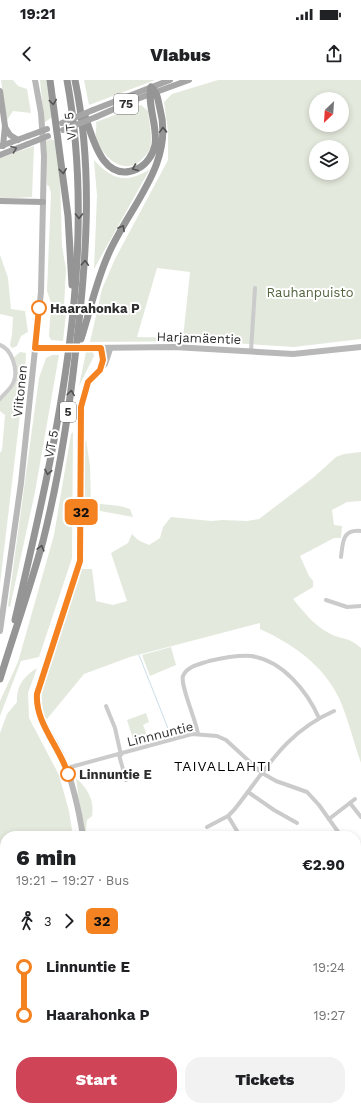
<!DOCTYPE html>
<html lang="en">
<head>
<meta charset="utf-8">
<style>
  body { margin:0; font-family:"Work Sans",sans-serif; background:#f2f2f2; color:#202124; height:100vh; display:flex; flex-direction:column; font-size:15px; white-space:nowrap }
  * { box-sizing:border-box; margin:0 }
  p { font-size:13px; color:#757577 }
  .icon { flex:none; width:22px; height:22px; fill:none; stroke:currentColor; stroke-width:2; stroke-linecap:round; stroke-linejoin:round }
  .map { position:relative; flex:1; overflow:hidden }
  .sheet { position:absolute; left:0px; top:751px; width:361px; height:280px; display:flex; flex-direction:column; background:#fff; border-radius:16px 16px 0 0; box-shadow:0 2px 6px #0003 }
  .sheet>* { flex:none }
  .badge { padding:0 8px; border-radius:6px; font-size:14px; line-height:26px }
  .needle { width:26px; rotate:205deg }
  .buttons { position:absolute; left:309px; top:12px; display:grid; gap:8px }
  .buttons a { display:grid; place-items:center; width:40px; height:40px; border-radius:50%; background:#fff; box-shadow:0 2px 6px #0003; font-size:20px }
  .map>.badge { position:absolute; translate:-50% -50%; box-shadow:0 0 0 2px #fff }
  .legs { display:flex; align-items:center; gap:6px; height:44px; padding:0 16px; font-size:13px }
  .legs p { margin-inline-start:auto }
  .headline { display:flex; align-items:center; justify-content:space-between; height:68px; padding:0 16px }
  h1 { font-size:22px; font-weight:800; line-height:30px }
  .primary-button { display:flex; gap:8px; margin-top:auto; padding:8px 16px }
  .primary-button a { flex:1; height:46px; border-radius:16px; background:#d04458; color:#fff; font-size:16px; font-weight:800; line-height:46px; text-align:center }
  .primary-button a+a { background:#f2f2f2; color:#202124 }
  ul { padding:0 16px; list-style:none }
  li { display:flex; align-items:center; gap:14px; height:48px; font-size:15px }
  li i { display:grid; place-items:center; width:6px; height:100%; margin:0 5px; background:currentColor }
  li i::after { content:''; width:10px; height:10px; margin:-5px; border:3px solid; border-radius:50%; background:#fff }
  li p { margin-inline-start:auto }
  li:first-child i { background:linear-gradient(#0000 50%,currentColor 0) }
  li:last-child i { background:linear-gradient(currentColor 50%,#0000 0) }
  .status { display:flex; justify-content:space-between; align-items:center; height:28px; padding:0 20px; background:#fff; direction:ltr }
  .status svg { height:11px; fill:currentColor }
  header { display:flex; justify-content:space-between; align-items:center; height:52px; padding:0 16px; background:#fff; font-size:18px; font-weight:800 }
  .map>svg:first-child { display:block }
</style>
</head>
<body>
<div class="status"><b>19:21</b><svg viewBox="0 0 49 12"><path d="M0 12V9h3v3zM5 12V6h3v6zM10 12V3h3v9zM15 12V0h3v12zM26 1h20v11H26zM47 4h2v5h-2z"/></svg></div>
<header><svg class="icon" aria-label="back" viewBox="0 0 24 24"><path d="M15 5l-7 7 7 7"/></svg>Viabus<svg class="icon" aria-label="share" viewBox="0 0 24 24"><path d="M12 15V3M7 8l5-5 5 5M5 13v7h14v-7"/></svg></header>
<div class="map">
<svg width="361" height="1031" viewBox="0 0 361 1031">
  <rect width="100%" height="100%" fill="#fff"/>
  <!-- green -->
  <g fill="#e4e9dd" fill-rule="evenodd">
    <polygon points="1,0 13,0 18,6 27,9 31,33 13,31 7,40"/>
    <polygon points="40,0 47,0 52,37 44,43"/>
    <polygon points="84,0 155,0 89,25"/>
    <path d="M218 0H361V259L294 267 202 261 90 262 102 209 115 179 168 80V51L164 22 172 14ZM316 19H342V45H316ZM316 67H342V93H316ZM157 188 190 192 183 258 137 257Z"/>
    <path d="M141 25 148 31C149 42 153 57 150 68 149 72 145 76 143 78 126 98 102 78 96 57 95 52 97 47 96 42Z"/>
    <polygon points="51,59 56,62 60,98 62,166 66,189 64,227 66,234 63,261 51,260 49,256 51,223 47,211 51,113 49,106 47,105 45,61"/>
    <polygon points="34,66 32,117 0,119 0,78"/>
    <path d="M94 80C112 100 127 104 150 89L94 189 97 116Z"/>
    <polygon points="0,175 8,198 11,229 25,231 28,252 21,256 17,266 12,268 10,265 12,254 13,237 0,234"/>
    <polygon points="20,272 26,273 25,293 0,504 0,373 2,370 5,335 0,331 0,319 13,304 14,298 12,279"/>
    <polygon points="86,272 93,272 94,276 79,306"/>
    <polygon points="52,275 59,275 35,412 10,527 8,526 39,298 46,278"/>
    <polygon points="73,352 72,478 39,577 21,581 0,636 0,621 18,582 54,455 71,354"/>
    <path d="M86 360 90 386 91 423C104 425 118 424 130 429L133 437 84 428V363Z"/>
    <path d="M361 372V421L347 422 332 430 334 445 342 446 341 458H334L300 476 309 496 313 501V507L293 519C303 531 314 545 327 552 340 560 348 556 361 568V683C353 661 348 637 338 616 322 584 291 563 260 549V543L130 577 84 594 47 639 43 636 41 609 82 489H92L96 521 113 525 127 521 111 473 128 463 132 454 138 460 149 465 160 458 163 447 171 437 211 441 223 440 247 441 259 439 314 397 336 377 344 374Z"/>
    <polygon points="171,567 176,585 150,596 142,575"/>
    <path d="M37 588 28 613 29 638 59 695 69 731 73 756H5V811L0 807V653L7 634 17 622C16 606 24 596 37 588Z"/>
    <polygon points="146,633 149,642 143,645 147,655 133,659 127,640"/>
    <path d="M76 698C87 708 95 720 92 736L87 740 86 751H83Z"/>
    <polygon points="356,793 361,799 361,1031 43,1031 46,1026 356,1026"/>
  </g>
  <!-- water -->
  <polygon fill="#cbdee7" points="356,886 361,887 361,1031 212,1031 208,1026 356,1026"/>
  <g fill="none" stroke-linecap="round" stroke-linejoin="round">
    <!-- stream -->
    <g stroke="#cbdee7" stroke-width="1">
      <polyline points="139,575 169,651"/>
      <polyline points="105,1031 113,1028 117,1031"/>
    </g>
    <!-- street -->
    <g stroke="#cbcbcb" stroke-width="4">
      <path d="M0 265C12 269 18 290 14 301 12 308 4 314 0 319"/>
      <polyline points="251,271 255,208"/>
      <path d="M341 477C343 462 342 449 361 451"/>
      <polyline points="326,520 347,527 361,526"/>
      <polyline points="106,626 115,648 121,675"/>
      <path d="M198 654C196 640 180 605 183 596 187 586 201 584 209 581 222 578 237 575 251 576 282 580 307 611 319 638"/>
      <polyline points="119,675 126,700"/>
      <polyline points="67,688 192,654 217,656 226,660 262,693 276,701 307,712 319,725 341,756"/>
      <polyline points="248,712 274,730 297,743"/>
      <polyline points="350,723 361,737"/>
      <polyline points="228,736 240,756"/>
      <polyline points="329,739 355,719"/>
      <path d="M207 747 228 736 234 730C266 690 284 653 334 631"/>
      <polyline points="356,778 361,786"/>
      <polyline points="0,885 5,878"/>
      <polyline points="0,896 5,899"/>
      <polyline points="0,963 5,967"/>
      <polyline points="0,1019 5,1023"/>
      <polyline points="10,1026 17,1031"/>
    </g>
    <!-- secondary -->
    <g stroke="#b8b8b8" stroke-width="6">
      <polyline points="35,268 59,269"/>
      <polyline points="89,268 174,267 293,274 361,267"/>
      <polyline points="101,269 103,281 101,286"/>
      <polyline points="0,551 21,403 41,212 44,76 41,33 35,0"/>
      <path d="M83 756C79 731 73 704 64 681 54 655 34 640 38 610L80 481V337L83 318 88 302 105 284 110 269"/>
      <polyline points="0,936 5,931"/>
    </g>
    <!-- primary -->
    <g stroke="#a6a6a6" stroke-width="6">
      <polyline points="0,11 5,46 3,66"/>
      <polyline points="93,30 170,0"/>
      <polyline points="96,37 137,19 189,0"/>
      <polyline points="5,47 10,55 18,60"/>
      <polyline points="1,66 28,56"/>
      <polyline points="0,75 28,64"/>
      <polyline points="0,121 43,122"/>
    </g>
    <!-- highway -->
    <g stroke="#959595" stroke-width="7">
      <polyline points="50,0 68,136 72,205"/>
      <path d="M81 259C90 231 96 202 108 175 128 128 175 84 160 29 158 21 158 13 151 7 147 26 158 46 155 65 153 75 146 85 137 89 103 104 93 59 85 36"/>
      <path d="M15 540C55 366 100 179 67 0"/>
      <path d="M0 599C14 553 30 508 43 461 58 401 68 339 75 277 86 186 94 91 75 0"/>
    </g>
    <!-- secondary-bridge -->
    <polyline stroke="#b8b8b8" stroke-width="6" points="59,269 89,268"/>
    <!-- primary-bridge -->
    <g stroke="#a6a6a6" stroke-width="6">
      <polyline points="62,43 93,30"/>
      <polyline points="63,50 96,37"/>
      <polyline points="28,56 47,49"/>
      <polyline points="28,64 48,56"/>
    </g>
  </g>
  <!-- one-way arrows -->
  <defs><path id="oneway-chevron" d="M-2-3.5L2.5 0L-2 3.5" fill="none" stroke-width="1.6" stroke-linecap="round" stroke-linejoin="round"/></defs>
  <g stroke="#525252">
    <use href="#oneway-chevron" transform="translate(53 22) rotate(82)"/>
    <use href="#oneway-chevron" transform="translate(163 50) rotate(-92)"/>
    <use href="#oneway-chevron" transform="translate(135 88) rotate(158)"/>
    <use href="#oneway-chevron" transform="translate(63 91) rotate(83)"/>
    <use href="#oneway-chevron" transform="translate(79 136) rotate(90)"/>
    <use href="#oneway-chevron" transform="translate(122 148) rotate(-61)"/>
    <use href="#oneway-chevron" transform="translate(85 183) rotate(-87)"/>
    <use href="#oneway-chevron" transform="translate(71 313) rotate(-83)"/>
    <use href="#oneway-chevron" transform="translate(48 392) rotate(101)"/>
    <use href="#oneway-chevron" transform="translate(41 468) rotate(-75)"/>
  </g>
  <use stroke="#5e5e5e" href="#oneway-chevron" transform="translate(14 69) rotate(-21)"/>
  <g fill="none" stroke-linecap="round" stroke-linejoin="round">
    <defs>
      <path id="line-1" d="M39 228 35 268H101L103 280 100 290 88 302 81 327 80 481 37 614C35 643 60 667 68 694"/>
    </defs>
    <!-- line-1 casing -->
    <use href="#line-1" stroke="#fff" stroke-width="9"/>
    <!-- line-1 -->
    <use href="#line-1" stroke="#f58220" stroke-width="6"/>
  </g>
  <!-- markers -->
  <g fill="#fff" stroke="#f58220" stroke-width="2">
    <circle cx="39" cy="228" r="7"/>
    <circle cx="68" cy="694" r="7"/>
  </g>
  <g text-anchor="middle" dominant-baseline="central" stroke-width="4" stroke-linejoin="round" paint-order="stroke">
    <!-- shield labels -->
    <g fill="#fff" stroke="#6d6d6d" stroke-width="1">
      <rect x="114" y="14" width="24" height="20" rx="3"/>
      <rect x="60" y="322" width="16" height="20" rx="3"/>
    </g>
    <g font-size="12" font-weight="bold" fill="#2e2e2e">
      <text x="126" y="24">75</text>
      <text x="68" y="332">5</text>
    </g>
    <!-- street labels -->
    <g font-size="13" fill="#2e2e2e" stroke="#fff">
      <text transform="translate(70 46) rotate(-96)">VT 5</text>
      <text transform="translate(199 258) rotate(2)">Harjamäentie</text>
      <text transform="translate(20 311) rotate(-84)">Viitonen</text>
      <text transform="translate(51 364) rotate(-79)">VT 5</text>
      <text transform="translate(160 654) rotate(-14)">Linnnuntie</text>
    </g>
    <!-- park labels -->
    <g font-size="13" fill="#536440" stroke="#fff">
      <text x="310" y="212">Rauhanpuisto</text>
    </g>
    <!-- stop labels -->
    <g font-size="13" font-weight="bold" fill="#2e2e2e" stroke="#fff" text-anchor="start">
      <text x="50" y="228">Haarahonka P</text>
      <text x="79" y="694">Linnuntie E</text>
    </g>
    <!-- neighbourhood labels -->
    <g font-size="14" letter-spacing="1" fill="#000" stroke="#fff">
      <text x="223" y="686">TAIVALLAHTI</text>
    </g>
  </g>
</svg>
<div class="buttons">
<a><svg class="needle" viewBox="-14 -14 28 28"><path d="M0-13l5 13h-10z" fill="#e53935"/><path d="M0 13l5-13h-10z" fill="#757577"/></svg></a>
<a><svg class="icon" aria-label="layers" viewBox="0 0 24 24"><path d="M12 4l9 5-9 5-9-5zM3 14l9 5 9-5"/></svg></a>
</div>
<b class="badge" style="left:81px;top:432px;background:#f58220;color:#111">32</b>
<section class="sheet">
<div class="headline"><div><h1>6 min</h1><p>19:21 – 19:27 · Bus</p></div><b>€2.90</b></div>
<div class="legs"><svg class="icon" aria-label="walk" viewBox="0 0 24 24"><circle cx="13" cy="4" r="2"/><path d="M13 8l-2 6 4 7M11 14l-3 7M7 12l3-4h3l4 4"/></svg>3<svg class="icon" aria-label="forward" viewBox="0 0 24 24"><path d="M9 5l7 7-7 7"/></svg><b class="badge" style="background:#f58220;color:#111">32</b></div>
<ul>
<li><i style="color:#f58220"></i><b>Linnuntie E</b><p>19:24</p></li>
<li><i style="color:#f58220"></i><b>Haarahonka P</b><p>19:27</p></li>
</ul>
<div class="primary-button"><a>Start</a><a>Tickets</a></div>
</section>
</div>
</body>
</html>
